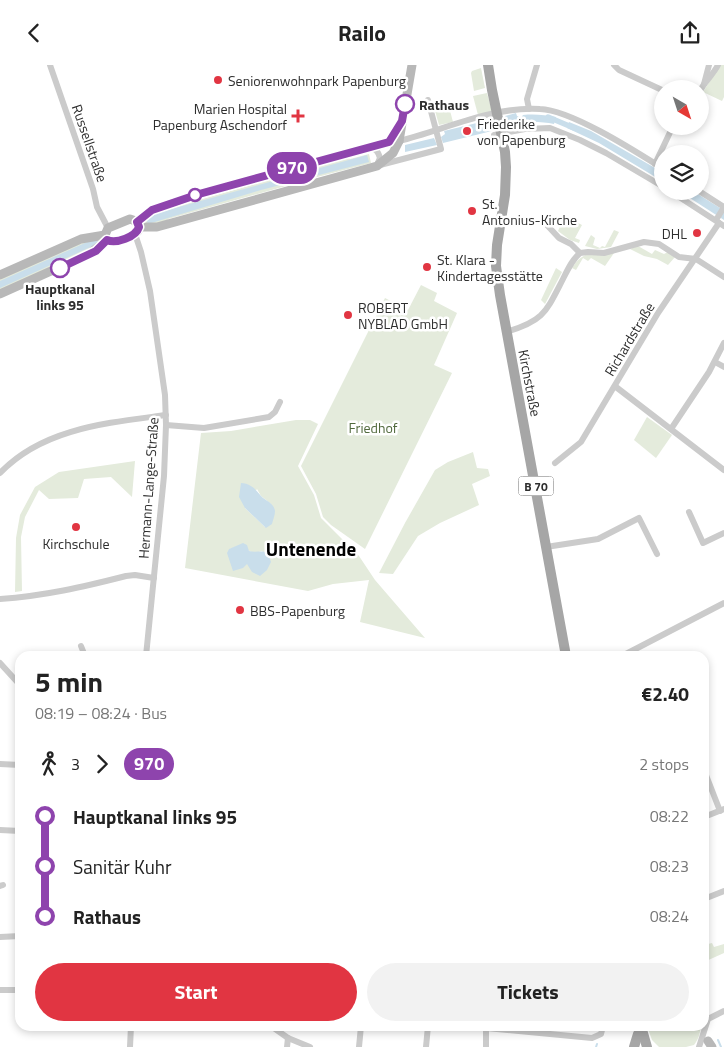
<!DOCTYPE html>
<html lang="en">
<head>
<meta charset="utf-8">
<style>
  body { margin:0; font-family:"Titillium Web",sans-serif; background:#f2f2f2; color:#222; height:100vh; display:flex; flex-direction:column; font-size:19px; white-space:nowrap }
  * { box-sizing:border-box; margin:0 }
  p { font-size:16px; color:#767676 }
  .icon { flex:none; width:28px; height:28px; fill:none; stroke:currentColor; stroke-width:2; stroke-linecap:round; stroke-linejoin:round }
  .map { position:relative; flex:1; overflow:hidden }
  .side { position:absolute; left:15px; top:586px; width:694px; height:380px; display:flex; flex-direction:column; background:#fff; border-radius:15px; box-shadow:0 2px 8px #0003 }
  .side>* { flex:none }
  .badge { padding:0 10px; border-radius:16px; font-size:18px; line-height:32px }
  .needle { width:32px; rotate:141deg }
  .buttons { position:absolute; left:654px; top:15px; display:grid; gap:10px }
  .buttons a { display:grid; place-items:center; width:55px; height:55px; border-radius:50%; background:#fff; box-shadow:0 2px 8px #0003; font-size:25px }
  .map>.badge { position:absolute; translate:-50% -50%; box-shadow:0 0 0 2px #fff }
  .legs { display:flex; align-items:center; gap:8px; height:55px; padding:0 20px; font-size:16px }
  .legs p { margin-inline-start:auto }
  .summary { display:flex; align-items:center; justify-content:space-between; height:85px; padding:0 20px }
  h1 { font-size:28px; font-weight:700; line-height:38px }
  .cta { display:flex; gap:10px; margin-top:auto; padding:10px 20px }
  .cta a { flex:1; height:58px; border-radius:30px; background:#e13542; color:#fff; font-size:20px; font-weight:700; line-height:58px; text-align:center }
  .cta a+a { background:#f2f2f2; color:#222 }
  ul { padding:0 20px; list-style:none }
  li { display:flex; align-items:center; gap:18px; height:50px; font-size:19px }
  li i { display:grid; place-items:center; width:8px; height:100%; margin:0 6px; background:currentColor }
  li i::after { content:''; width:12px; height:12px; margin:-6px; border:4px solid; border-radius:50%; background:#fff }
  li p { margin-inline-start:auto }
  li:first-child i { background:linear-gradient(#0000 50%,currentColor 0) }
  li:last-child i { background:linear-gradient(currentColor 50%,#0000 0) }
  header { display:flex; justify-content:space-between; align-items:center; height:65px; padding:0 20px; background:#fff; font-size:22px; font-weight:700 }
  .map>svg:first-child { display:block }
</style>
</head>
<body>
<header><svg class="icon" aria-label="back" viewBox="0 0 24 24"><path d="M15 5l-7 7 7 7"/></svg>Railo<svg class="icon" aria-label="share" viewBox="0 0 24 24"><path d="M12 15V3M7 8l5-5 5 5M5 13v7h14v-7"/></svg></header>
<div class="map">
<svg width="724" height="982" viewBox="0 0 724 982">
  <rect width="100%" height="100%" fill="#fff"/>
  <!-- green -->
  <g fill="#e4ebdc" fill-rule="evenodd">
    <polygon points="720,0 724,0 724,32 722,36 703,27"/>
    <polygon points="481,3 485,23 474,26 471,8 472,6"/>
    <polygon points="487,28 492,46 478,50 473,31"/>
    <polygon points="448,38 453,57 439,60 434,42"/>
    <polygon points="369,89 371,98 302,116 300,105 349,93 350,94"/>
    <polygon points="297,107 300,117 168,154 166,158 147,160 144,152 157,147"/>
    <polygon points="565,151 582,160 575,173 580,175 579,178 570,175 558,166"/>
    <polygon points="614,165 619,167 611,182 597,184 585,181 591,170 595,173 593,180 600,183 602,181 605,182"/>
    <polygon points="98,173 101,179 0,225 0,214 76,180"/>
    <polygon points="638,181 652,189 655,185 664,189 668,187 675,192 668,200 657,194 644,191 630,184"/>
    <path d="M614 188 605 201 591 193 588 196 583 193 576 205 572 203C584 184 594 189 614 188Z"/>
    <polygon points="556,203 562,207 545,239 541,235"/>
    <polygon points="421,220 437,228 434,236 457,248 434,300 452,308 365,484 331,460 323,452 316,429 301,401 385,233 408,245"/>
    <polygon points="647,352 672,370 656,393 634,375"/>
    <path d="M296 355H310L318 359 298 401 314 430 321 453 359 491 375 515 425 573 360 557 369 515 333 519 308 526 185 503 201 368 231 366ZM257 424 261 431 271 439 265 462 245 443ZM238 481 254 488 263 486 247 499 230 484Z"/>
    <polygon points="473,387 477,403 488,404 490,411 472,419 479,440 440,458 418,471 393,509 379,508 405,458 435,405 448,397"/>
    <polygon points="135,396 132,432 111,412 84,414 78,433 49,434 39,425 25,452 21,472 22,526 15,527 16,473 20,450 35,422 59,407"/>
    <polygon points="712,878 714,882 724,879 724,888 704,897 704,880"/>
    <path d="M647 961H701C700 969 698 975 694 980L686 982H659L652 975Z"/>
  </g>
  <!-- water -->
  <g fill="#c9deeb">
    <path d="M516 48 517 51 521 53 523 50C535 49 545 50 556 52L554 59C539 56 522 55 508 62L505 51Z"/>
    <polygon points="493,54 496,65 443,78 441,72 445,69 444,66"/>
    <polygon points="569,57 591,66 662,107 662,116 599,78 567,63"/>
    <polygon points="434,73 437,80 405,87 405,80"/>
    <polygon points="367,90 369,97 261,125 148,159 146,154 152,150 175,143"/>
    <polygon points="679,126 693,126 720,143 724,146 724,155"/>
    <polygon points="94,174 97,174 99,177 95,180 0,223 0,216"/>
    <path d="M241 418C252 419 255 424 261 431 266 436 274 438 275 446 275 450 273 455 272 459L266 463 245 443 239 432Z"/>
    <path d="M243 478 247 480 249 486C256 488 261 485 268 488L271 497 267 505 260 511 252 507 247 499 243 503 233 506 227 488 229 484Z"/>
  </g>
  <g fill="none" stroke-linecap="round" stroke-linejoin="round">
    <!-- stream -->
    <g stroke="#c9deeb" stroke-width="2">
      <polyline points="718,975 721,982"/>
      <polyline points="596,982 597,979"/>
    </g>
    <!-- canal -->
    <polyline stroke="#c9deeb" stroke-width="5.5" points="548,52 574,63"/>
    <!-- street -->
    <g stroke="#cbcbcb" stroke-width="6">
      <polyline points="50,0 93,124 97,142 108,163"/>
      <polyline points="614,0 619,5 662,25"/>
      <polyline points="704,19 709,0"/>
      <path d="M700 26C705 16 713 10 718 0"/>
      <polyline points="529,44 527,34 537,0"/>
      <polyline points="494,70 525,64 550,63 580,75 606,88 662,121"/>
      <path d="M399 76C444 65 493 41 540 44 571 45 635 86 662 103"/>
      <path d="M369 82C376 84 378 86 380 93L377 100"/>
      <polyline points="655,99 673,61"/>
      <polyline points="380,100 441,84 428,35"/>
      <polyline points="670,126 724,161"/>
      <polyline points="699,126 724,142"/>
      <polyline points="716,155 724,142"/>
      <polyline points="546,159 559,173 571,179 580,188"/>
      <polyline points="135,169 141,187 150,226 165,330 166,360 164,411 146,591"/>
      <path d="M506 267C544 256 546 247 563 214 568 204 572 195 580 188L588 187 604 188 644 177 659 179 679 192 696 194 724 212"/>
      <polyline points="715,297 724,302"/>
      <polyline points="616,322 724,405"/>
      <polyline points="166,360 204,363 269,352 275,347 280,337"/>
      <polyline points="671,364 709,307 724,278"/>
      <polyline points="555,398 581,377 658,248 719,158"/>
      <path d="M0 408C43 363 107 358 166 350"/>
      <polyline points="689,447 703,478 724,468"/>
      <polyline points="546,482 598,474 639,453 657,489"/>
      <path d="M0 534C44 531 83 522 126 511L135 510 154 513"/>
      <polyline points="81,581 85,591"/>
      <polyline points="622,591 724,538"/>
      <polyline points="0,598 20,620"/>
      <polyline points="0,699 20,700"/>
      <polyline points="704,705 720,746"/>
      <polyline points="704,752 724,744"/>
      <polyline points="0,765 20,766"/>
      <polyline points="0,821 3,820"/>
      <polyline points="704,834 724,826"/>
      <polyline points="0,872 20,871"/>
      <polyline points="0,925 20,925"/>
      <polyline points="271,961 288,973 310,982"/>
      <polyline points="486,963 592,973 601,969 603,961"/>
      <polyline points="130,982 131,961"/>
      <polyline points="287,982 288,973"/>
      <polyline points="359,982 361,961"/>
      <polyline points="426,982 428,961"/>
      <polyline points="486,982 486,961"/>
      <polyline points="699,982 708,954 724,946"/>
    </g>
    <!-- secondary -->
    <g stroke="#b8b8b8" stroke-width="9">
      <path d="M130 154 133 155 139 159 138 166C130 173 116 179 107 175L105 170 108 163Z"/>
      <polyline points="137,157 152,145 199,129 389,77 399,76"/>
      <polyline points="139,162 157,162 377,101 393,88 399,76 412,0"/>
      <polyline points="0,210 81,174 105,170"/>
      <polyline points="0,229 89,189 107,175"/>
      <polyline points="708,976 712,982"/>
    </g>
    <!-- primary -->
    <g stroke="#a6a6a6" stroke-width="10">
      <polyline points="488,0 492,25 505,87 506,102 505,130 497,180 496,201 500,230 566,591"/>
      <polyline points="641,961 647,982"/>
      <polyline points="634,982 638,969"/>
    </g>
  </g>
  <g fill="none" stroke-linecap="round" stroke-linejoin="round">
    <defs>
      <path id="line-1" d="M60 203 96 186 107 175C116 179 136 172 139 162L137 157 152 145 199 129 389 77 402 56 405 39"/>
    </defs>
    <!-- line-1 casing -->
    <use href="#line-1" stroke="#fff" stroke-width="11"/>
    <!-- line-1 -->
    <use href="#line-1" stroke="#8e44ad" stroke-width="8"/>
  </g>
  <!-- markers -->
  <g fill="#e13542" stroke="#fff" stroke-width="2">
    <circle cx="218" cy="15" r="5"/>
    <path d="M295.5 43.5h5v5h5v5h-5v5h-5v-5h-5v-5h5z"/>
    <circle cx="467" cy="66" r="5"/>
    <circle cx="472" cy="146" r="5"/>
    <circle cx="697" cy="168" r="5"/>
    <circle cx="427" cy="202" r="5"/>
    <circle cx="348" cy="250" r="5"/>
    <circle cx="76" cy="462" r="5"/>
    <circle cx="240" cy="545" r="5"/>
  </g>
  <g fill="#fff" stroke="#8e44ad" stroke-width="2.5">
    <circle cx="405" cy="39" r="9"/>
    <circle cx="195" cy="130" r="6"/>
    <circle cx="60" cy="203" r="9"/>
  </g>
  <g text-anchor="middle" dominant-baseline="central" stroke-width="5" stroke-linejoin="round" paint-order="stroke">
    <!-- shield labels -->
    <rect fill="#fff" stroke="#6d6d6d" stroke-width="1" x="518.5" y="411.5" width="35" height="19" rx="4"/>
    <g font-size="12" font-weight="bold" fill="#2e2e2e">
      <text x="536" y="421">B 70</text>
    </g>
    <!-- poi labels -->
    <g font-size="14" fill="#2e2e2e" stroke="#fff" text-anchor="start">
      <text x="228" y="15">Seniorenwohnpark Papenburg</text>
      <text x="287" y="43" text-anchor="end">Marien Hospital<tspan x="287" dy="16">Papenburg Aschendorf</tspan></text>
      <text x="477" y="58">Friederike<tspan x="477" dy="16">von Papenburg</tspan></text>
      <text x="482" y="138">St.<tspan x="482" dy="16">Antonius-Kirche</tspan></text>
      <text x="687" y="168" text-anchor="end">DHL</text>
      <text x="437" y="194">St. Klara -<tspan x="437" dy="16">Kindertagesstätte</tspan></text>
      <text x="358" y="242">ROBERT<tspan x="358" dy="16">NYBLAD GmbH</tspan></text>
      <text x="76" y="478" text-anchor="middle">Kirchschule</text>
      <text x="250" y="545">BBS-Papenburg</text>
    </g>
    <!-- stop labels -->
    <g font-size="14" font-weight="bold" fill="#2e2e2e" stroke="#fff" text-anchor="start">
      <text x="419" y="39">Rathaus</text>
      <text x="60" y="223" text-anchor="middle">Hauptkanal<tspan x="60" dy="16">links 95</tspan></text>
    </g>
    <!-- street labels -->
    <g font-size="14" fill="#2e2e2e" stroke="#fff">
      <text transform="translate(90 78) rotate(71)">Russellstraße</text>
      <text transform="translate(629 274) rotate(-59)">Richardstraße</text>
      <text transform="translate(530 318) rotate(79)">Kirchstraße</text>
      <text transform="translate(148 423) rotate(-86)">Hermann-Lange-Straße</text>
    </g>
    <!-- park labels -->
    <g font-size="14" fill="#51693d" stroke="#fff">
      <text x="373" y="362">Friedhof</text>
    </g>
    <!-- district labels -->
    <g font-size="19" font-weight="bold" fill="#000" stroke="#fff">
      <text x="311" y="483">Untenende</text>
    </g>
  </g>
</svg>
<div class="buttons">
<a><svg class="needle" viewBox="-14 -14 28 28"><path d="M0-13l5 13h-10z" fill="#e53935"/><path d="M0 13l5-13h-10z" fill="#767676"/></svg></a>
<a><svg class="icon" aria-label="layers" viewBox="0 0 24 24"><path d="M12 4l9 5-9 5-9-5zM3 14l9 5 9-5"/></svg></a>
</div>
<b class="badge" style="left:292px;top:103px;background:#8e44ad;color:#fff">970</b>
<section class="side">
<div class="summary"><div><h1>5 min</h1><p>08:19 – 08:24 · Bus</p></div><b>€2.40</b></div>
<div class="legs"><svg class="icon" aria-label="walk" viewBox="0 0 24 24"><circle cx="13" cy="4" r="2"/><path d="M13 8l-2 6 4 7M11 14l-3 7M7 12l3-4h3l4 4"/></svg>3<svg class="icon" aria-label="forward" viewBox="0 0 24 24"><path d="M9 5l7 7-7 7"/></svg><b class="badge" style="background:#8e44ad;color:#fff">970</b><p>2 stops</p></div>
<ul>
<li><i style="color:#8e44ad"></i><b>Hauptkanal links 95</b><p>08:22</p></li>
<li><i style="color:#8e44ad"></i><span>Sanitär Kuhr</span><p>08:23</p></li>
<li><i style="color:#8e44ad"></i><b>Rathaus</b><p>08:24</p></li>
</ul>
<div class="cta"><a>Start</a><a>Tickets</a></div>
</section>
</div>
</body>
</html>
